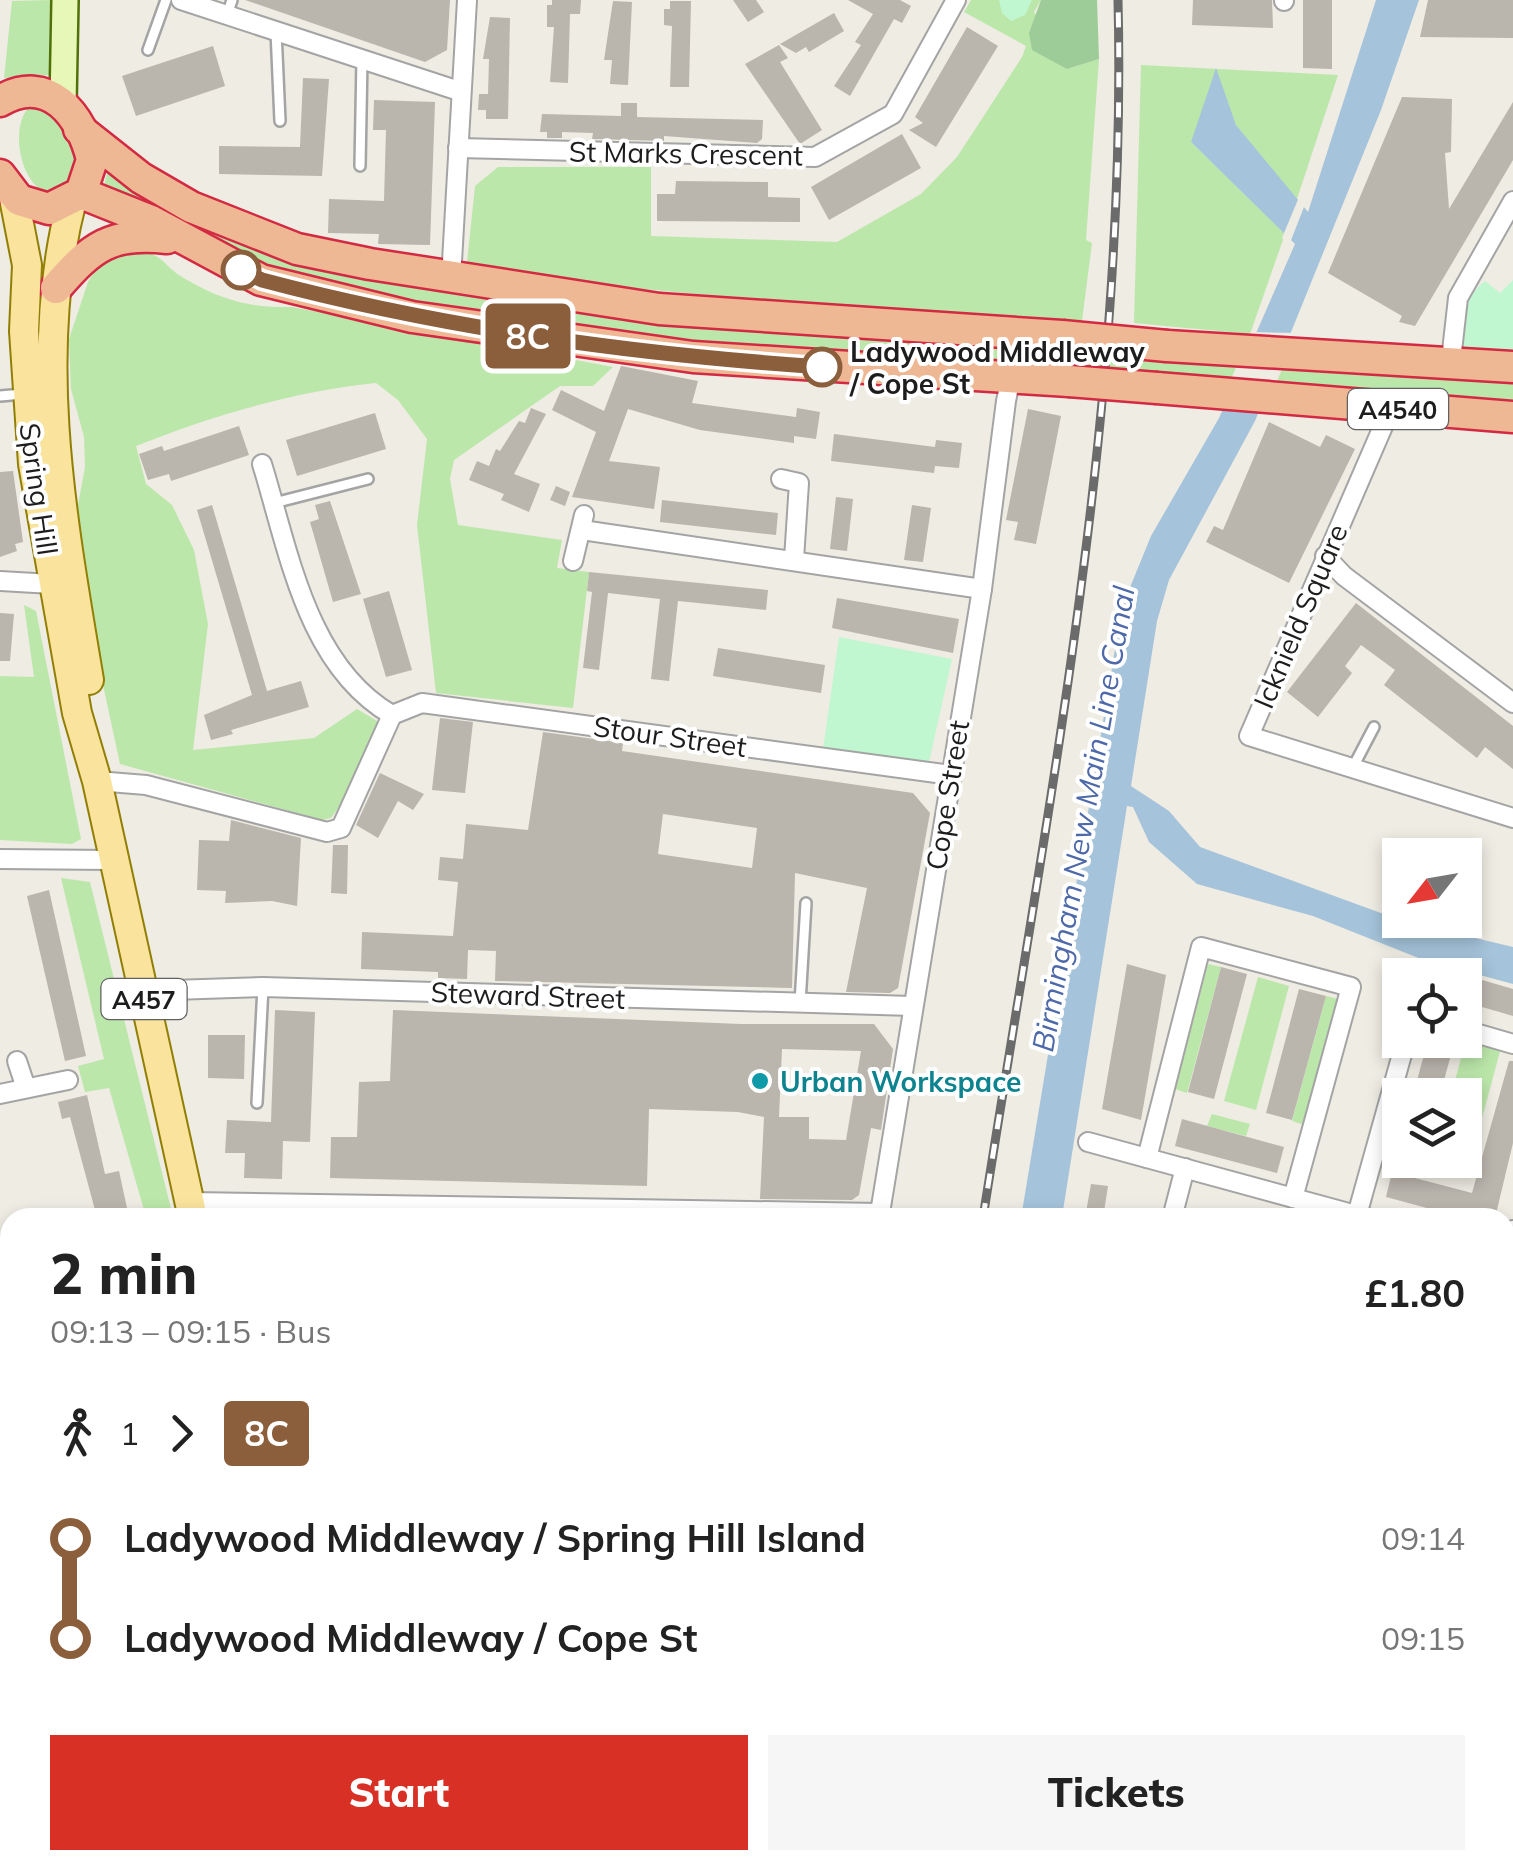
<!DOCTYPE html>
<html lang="en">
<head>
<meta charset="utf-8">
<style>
  body { margin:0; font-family:Mulish,sans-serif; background:#f6f6f6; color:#222; height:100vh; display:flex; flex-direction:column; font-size:38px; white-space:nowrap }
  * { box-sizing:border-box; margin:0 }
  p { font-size:32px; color:#767676 }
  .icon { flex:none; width:55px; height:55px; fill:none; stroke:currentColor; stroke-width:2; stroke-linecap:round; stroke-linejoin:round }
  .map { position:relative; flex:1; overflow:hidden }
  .details { position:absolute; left:0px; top:1208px; width:1515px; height:662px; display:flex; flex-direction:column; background:#fff; border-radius:30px 30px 0 0; box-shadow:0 5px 15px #0003 }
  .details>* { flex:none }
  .badge { padding:0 20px; border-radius:8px; font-size:35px; line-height:65px }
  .needle { width:65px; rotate:239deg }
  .buttons { position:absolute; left:1382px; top:838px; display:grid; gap:20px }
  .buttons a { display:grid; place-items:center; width:100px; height:100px; border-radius:0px; background:#fff; box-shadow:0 5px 15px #0003; font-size:50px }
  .map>.badge { position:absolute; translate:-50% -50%; box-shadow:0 0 0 5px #fff }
  .legs { display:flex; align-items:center; gap:15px; height:110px; padding:0 50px; font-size:32px }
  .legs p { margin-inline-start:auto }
  .head { display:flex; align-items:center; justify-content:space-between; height:170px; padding:0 50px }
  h1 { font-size:55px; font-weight:800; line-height:75px }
  .primary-button { display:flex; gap:20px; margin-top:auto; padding:20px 50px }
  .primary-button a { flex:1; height:115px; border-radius:0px; background:#d93025; color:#fff; font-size:40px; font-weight:800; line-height:115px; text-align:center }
  .primary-button a+a { background:#f6f6f6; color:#222 }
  ul { padding:0 50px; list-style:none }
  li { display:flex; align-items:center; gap:35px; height:100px; font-size:38px }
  li i { display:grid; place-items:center; width:15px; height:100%; margin:0 12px; background:currentColor }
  li i::after { content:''; width:25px; height:25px; margin:-12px; border:8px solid; border-radius:50%; background:#fff }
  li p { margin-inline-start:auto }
  li:first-child i { background:linear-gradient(#0000 50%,currentColor 0) }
  li:last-child i { background:linear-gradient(currentColor 50%,#0000 0) }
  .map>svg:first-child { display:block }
</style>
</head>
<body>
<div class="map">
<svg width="1513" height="1868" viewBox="0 0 1513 1868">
  <rect width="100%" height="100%" fill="#eeece3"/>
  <!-- grass -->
  <g fill="#bce7aa">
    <polygon points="50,0 49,75 4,78 12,1"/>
    <polygon points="971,0 1041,0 1034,12 1067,69 1099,59 1086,240 1092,243 1082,321 1073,330 466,272 475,186 498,167 651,167 651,236 837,242 921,194 957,157 1022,57 1026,46 964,12"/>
    <polygon points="1141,65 1338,75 1296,202 1236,125 1220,90 1191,142 1285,234 1250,334 1134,323"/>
    <path d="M32 104C38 106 49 108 54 113 71 127 87 164 70 183 33 223 0 131 32 104Z"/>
    <polygon points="109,165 261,246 1030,347 1002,368 749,352 410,306 265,271 103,190"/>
    <path d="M127 248C172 256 156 262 187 280 224 301 251 308 292 307L613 367 593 386H560L454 460 450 479 458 525 562 540 557 568 589 572 573 708 436 693 417 525 427 439 398 400 376 383C295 391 211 416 136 446L146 484 172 505 194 550 208 624 193 750 314 738 357 709 382 724 361 776 331 818 322 820 120 764 91 629 77 510 85 467 84 437 71 389 69 339 88 282 100 262Z"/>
    <polygon points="1069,348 1513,377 1513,410 1032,370"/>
    <polygon points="24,605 36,611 81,839 72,844 0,840 0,676 34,677"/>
    <polygon points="61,878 90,882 173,1217 146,1217 109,1088 85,1092 78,1066 104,1059"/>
    <polygon points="1208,964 1221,967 1187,1093 1175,1089"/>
    <polygon points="1258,977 1289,986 1256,1110 1224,1101"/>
    <polygon points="1326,996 1339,999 1305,1125 1292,1121"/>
    <polygon points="1466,1040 1501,1048 1469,1166 1446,1160 1465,1160 1465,1095 1451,1095"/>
    <polygon points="1212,1114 1250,1124 1246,1136 1207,1126"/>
  </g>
  <!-- forest -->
  <polygon fill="#9ecc99" points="1041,0 1097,0 1099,59 1067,69 1032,50 1029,33"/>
  <!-- park -->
  <g fill="#c1f7d0">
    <polygon points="999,0 1032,0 1025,15 1011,21 1002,13"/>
    <path d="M1513 280V357H1468C1449 332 1462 299 1485 281L1500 293Z"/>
    <polygon points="839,637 952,659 929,762 823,749"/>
    <polygon points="10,1545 10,1707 0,1706 0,1548"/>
  </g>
  <!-- water -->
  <polygon fill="#a5c3da" points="1376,0 1419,0 1381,110 1255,421 1169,580 1157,621 1131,786 1169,811 1200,847 1400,920 1513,947 1513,984 1421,959 1313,916 1197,884 1149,842 1133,807 1127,806 1062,1217 1021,1218 1122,607 1151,536 1219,418 1295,244 1191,142 1216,68 1236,125 1308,212"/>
  <!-- pier -->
  <g fill="#eeece3">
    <polygon points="1318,165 1320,166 1281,266 1289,245 1282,238 1299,197 1305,204"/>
    <polygon points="1252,332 1297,333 1264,413 1217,410"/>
  </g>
  <!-- building -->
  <g fill="#bab5ad" fill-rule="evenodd">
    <polygon points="245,0 450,0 447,50 425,62"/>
    <polygon points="552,0 581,0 580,14 570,14 568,83 550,82 554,27 547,27 547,5 552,5"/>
    <polygon points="733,0 756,0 764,12 748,22"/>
    <polygon points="848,0 900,0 911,6 902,23 894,19 850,96 834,86 861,45 855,42 873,14"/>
    <polygon points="1193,0 1272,0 1273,28 1192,25"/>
    <polygon points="1303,0 1332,0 1332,69 1303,68"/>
    <polygon points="1428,0 1513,0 1513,38 1420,37"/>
    <polygon points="613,1 632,2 628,85 610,84 612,60 604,60"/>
    <polygon points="670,1 691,1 689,87 670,87 672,26 664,25 664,9 670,9"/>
    <polygon points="834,13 844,31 809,52 806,47 796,53 780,44"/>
    <polygon points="490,17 510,18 508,119 486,119 486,110 478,110 479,94 488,94 489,59 483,59"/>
    <polygon points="967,27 998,46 936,147 909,130 923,123 915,117"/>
    <polygon points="779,45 788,58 780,62 822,130 800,144 745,64"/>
    <polygon points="213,46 225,86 136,116 122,76"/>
    <polygon points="303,78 329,79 322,176 219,174 219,146 300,147"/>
    <polygon points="1402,97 1452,99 1451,152 1445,153 1449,209 1513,102 1513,160 1415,326 1399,322 1402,316 1328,273"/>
    <polygon points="374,100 435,102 430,245 378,244 379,234 328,233 329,199 384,201 386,130 373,130"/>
    <polygon points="621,103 637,103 637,117 763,120 762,139 757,143 664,136 664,141 592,139 593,133 562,132 562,138 547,138 547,132 540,132 542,114 621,116"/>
    <polygon points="902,134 921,168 829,220 811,187"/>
    <polygon points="676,181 768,182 768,197 800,198 800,222 657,221 657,194 675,194"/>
    <polygon points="621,366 698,381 692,403 796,417 797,408 820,412 816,439 794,436 794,443 700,430 628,409 609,461 660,467 654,509 572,497 596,432 552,410 561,390 604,411"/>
    <polygon points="531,408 546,414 514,474 540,484 529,512 501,500 504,494 469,480 477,461 489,466 496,449 500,451 519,421 525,423"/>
    <polygon points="1028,409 1061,416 1036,544 1014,540 1018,522 1006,520"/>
    <polygon points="375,413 386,449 297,476 286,440"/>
    <polygon points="1269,422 1320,447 1326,435 1355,449 1289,583 1206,542 1214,526 1223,530"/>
    <polygon points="239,426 249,455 171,481 169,474 148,480 139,454 162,446 164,451"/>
    <polygon points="834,434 935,447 936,440 962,443 959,468 935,466 934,473 831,461"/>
    <polygon points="13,471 23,542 15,544 17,551 0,557 0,472"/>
    <polygon points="556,486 570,492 565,506 550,500"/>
    <polygon points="836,497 853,499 847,551 830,549"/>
    <polygon points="662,500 778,513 776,535 660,522"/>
    <polygon points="330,501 361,594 333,602 310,522 319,519 315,505"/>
    <polygon points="212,505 267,691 301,681 309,707 231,730 233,734 211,740 204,715 252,695 197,510"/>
    <polygon points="912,505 931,508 923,562 904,560"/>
    <polygon points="589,572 768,590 766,610 678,601 669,681 651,679 660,599 608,593 599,670 583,668 592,592 587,591"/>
    <polygon points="389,591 412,670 386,677 363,599"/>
    <polygon points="837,598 959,619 953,653 832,628"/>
    <polygon points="1356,603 1513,726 1513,769 1485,747 1477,758 1384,685 1395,670 1361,645 1345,666 1352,673 1318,717 1287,692"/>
    <polygon points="0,613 14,614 10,661 0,661"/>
    <polygon points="718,648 825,665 821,693 713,676"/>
    <polygon points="440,718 473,722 465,793 432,790"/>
    <path d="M543 732 623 743 622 751 913 793 930 813 898 988 890 993 846 992 867 888 795 873 792 988 495 981 496 951 468 950 467 979 438 978V972L361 969 362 932 453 936 458 882 438 880 440 857 463 859 466 824 528 830ZM663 814 757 828 752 868 658 854Z"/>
    <polygon points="380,773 424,794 413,810 398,801 378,838 356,825"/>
    <polygon points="231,820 301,838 297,906 272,901 225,903 226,891 197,890 199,840 229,841"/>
    <polygon points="333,845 348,845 347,894 331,893"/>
    <polygon points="49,890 86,1056 65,1061 27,896"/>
    <polygon points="1127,964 1166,975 1141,1120 1102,1109"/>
    <polygon points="1221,967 1247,974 1214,1099 1188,1092"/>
    <polygon points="1465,975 1513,989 1513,1016 1465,1002"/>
    <polygon points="1299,989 1326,996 1292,1120 1266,1113"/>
    <polygon points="275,1010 315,1012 310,1142 283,1141 282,1179 244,1178 245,1153 225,1153 227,1120 271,1122"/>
    <path d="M393 1010 741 1024H874L893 1049 881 1130 871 1128 859 1195 852 1200 760 1199 764 1117 738 1112 649 1109 647 1186 330 1178 331 1137H357L359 1082 390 1081ZM782 1049 861 1051 846 1140 809 1139V1117H779Z"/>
    <polygon points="208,1035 245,1035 244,1079 208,1078"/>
    <polygon points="1428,1040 1455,1040 1440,1095 1413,1095"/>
    <polygon points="1509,1061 1513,1061 1513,1143 1495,1218 1464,1218 1386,1197 1392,1172 1472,1193"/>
    <polygon points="87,1095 105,1174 119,1171 127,1208 95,1210 70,1117 62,1119 58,1102"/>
    <polygon points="1182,1119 1284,1147 1277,1173 1175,1146"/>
    <polygon points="1091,1184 1108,1186 1103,1218 1085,1218"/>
  </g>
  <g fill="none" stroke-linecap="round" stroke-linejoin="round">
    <defs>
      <g id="service">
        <polyline points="227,15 232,0"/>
        <polyline points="276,31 280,121"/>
        <polyline points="148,50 166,0"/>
        <polyline points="360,166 362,59"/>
        <polyline points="0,396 23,394"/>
        <polyline points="274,503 368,479"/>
        <polyline points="1352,769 1374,727"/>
        <polyline points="800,1003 806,903"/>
        <polyline points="257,1103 263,987"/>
      </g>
      <g id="minor">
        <polyline points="181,0 459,91"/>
        <polyline points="1284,1 1284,0"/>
        <polyline points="458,148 815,157 893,114 956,0"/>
        <polyline points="451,279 467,0"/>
        <polyline points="1451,360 1458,298 1513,201"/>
        <polyline points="1391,408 1249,736 1513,818"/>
        <path d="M262 464C289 552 307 666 392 715"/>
        <polyline points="781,479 799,483 794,559"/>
        <polyline points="582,530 982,589"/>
        <polyline points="1325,556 1344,576 1513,703"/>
        <polyline points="573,561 584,515"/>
        <polyline points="0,581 52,584"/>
        <polyline points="392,715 422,703 951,775"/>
        <polyline points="97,781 146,785 327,832 341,828 392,715"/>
        <polyline points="0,859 112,860"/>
        <polyline points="144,995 172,990 263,987 912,1006"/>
        <polyline points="1465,1030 1513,1044"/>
        <polyline points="17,1061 26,1088"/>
        <polyline points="0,1094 68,1080"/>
        <polyline points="1088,1142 1367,1218"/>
        <polyline points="1147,1158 1201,947 1351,987 1293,1198"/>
        <polyline points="190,1202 880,1213 982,589 1006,401 1011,377 1048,334"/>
        <polyline points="1357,1215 1406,1040"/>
        <polyline points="1172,1218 1185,1168"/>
        <polyline points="1506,1255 1513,1230"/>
        <polyline points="0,1296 10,1294"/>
        <polyline points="0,1524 10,1522"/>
        <polyline points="1505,1795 1513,1795"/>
        <polyline points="532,1860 536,1868"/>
        <polyline points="476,1868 483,1860"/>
        <polyline points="660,1868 661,1860"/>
        <polyline points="790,1868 792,1860"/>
        <polyline points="999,1868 1000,1860"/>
      </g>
      <polyline id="secondary" points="63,104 65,0"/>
      <g id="primary">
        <polyline points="13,193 27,265 24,331 33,464 77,713 97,781 193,1218"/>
        <path d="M72 200C31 356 63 524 89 680"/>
        <polyline points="394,1860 397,1868"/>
      </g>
      <g id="trunk">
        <path d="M0 101C48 72 82 115 92 160L81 193 49 209 19 200 0 175"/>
        <polyline points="79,129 141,178 191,207 297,249 370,264 659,309 1062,336"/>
        <polyline points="81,193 151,221 261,280 412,317 693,357 1069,381"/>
        <path d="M56 288C92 246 111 232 167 238"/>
        <polyline points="1167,346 1513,367"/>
        <polyline points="1157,388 1513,417"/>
      </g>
    </defs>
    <!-- service casing -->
    <use href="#service" stroke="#a4a4a4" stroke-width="14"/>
    <!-- minor casing -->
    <use href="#minor" stroke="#a4a4a4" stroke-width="22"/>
    <!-- secondary casing -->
    <use href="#secondary" stroke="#507008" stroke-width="30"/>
    <!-- primary casing -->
    <use href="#primary" stroke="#917f05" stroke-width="32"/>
    <!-- trunk casing -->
    <use href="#trunk" stroke="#d32942" stroke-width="35"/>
    <!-- service -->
    <use href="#service" stroke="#fff" stroke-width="9"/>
    <!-- minor -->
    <use href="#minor" stroke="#fff" stroke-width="18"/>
    <!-- secondary -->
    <use href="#secondary" stroke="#e7f7b8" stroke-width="25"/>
    <!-- primary -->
    <use href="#primary" stroke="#f9e39d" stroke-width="28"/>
    <!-- trunk -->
    <use href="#trunk" stroke="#eeb895" stroke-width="30"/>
    <defs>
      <g id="rail">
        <path d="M983 1218C1046 813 1128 411 1118 0"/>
        <polyline points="880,1868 881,1860"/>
      </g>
    </defs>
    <!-- rail casing -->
    <use href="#rail" stroke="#6b6b6b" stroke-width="9"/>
    <!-- rail -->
    <use href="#rail" stroke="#fff" stroke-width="5" stroke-dasharray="15" stroke-linecap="butt"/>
    <defs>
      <g id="trunk-bridge">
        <polyline points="1062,336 1167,346"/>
        <polyline points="1069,381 1157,388"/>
      </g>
    </defs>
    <!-- trunk-bridge casing -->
    <use href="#trunk-bridge" stroke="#d32942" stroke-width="35" stroke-linecap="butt"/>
    <!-- trunk-bridge -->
    <use href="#trunk-bridge" stroke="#eeb895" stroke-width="30"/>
  </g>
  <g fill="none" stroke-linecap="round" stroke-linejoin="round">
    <defs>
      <path id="line-1" d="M241 270 262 280C446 329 632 354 822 367"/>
    </defs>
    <!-- line-1 casing -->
    <use href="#line-1" stroke="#fff" stroke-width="22"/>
    <!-- line-1 -->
    <use href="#line-1" stroke="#8b5e3c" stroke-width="15"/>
  </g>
  <!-- markers -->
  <g fill="#fff" stroke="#8b5e3c" stroke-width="5">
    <circle cx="241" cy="270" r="18"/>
    <circle cx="822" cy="367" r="18"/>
  </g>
  <circle fill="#0f9aa8" stroke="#fff" stroke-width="4" cx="760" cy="1081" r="10"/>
  <g text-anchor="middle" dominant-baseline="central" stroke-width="8" stroke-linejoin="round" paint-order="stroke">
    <!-- shield labels -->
    <g fill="#fff" stroke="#616161" stroke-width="2.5">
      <rect x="1348" y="389" width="100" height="40" rx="8"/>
      <rect x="101.5" y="979" width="85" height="40" rx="8"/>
    </g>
    <g font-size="25" font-weight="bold" fill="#1d1d1d">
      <text x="1398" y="409">A4540</text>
      <text x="144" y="999">A457</text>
    </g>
    <!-- street labels -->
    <g font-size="28" fill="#1d1d1d" stroke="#fff">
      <text transform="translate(686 153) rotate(1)">St Marks Crescent</text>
      <text transform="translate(39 489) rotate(82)">Spring Hill</text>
      <text transform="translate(1300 616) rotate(-67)">Icknield Square</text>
      <text transform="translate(670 736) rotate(8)">Stour Street</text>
      <text transform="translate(947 795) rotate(-81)">Cope Street</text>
      <text transform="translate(528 995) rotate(2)">Steward Street</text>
    </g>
    <!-- stop labels -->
    <g font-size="28" font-weight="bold" fill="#1d1d1d" stroke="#fff" text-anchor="start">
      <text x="850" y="351">Ladywood Middleway<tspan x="850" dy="32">/ Cope St</tspan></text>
    </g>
    <!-- culture labels -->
    <g font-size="28" font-weight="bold" fill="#0d838f" stroke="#fff" text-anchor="start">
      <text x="780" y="1081">Urban Workspace</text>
    </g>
    <!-- water labels -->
    <g font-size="30" font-style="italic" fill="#4d69a9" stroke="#fff">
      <text transform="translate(1083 819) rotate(-80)">Birmingham New Main Line Canal</text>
    </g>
  </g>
</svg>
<div class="buttons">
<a><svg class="needle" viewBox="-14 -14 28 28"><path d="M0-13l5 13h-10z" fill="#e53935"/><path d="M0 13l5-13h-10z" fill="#767676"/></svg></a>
<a><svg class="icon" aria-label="locate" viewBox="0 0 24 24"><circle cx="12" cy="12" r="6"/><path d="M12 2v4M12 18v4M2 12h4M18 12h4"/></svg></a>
<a><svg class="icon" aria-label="layers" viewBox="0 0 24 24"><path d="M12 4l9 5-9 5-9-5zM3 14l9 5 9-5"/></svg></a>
</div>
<b class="badge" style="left:528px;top:336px;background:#8b5e3c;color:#fff">8C</b>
<section class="details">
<div class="head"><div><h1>2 min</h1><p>09:13 – 09:15 · Bus</p></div><b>£1.80</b></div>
<div class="legs"><svg class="icon" aria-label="walk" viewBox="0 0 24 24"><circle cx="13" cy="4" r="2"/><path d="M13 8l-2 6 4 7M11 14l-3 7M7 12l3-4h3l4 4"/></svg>1<svg class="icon" aria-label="forward" viewBox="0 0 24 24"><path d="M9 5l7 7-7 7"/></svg><b class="badge" style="background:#8b5e3c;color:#fff">8C</b></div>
<ul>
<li><i style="color:#8b5e3c"></i><b>Ladywood Middleway / Spring Hill Island</b><p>09:14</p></li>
<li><i style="color:#8b5e3c"></i><b>Ladywood Middleway / Cope St</b><p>09:15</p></li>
</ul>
<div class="primary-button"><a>Start</a><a>Tickets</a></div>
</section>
</div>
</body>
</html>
